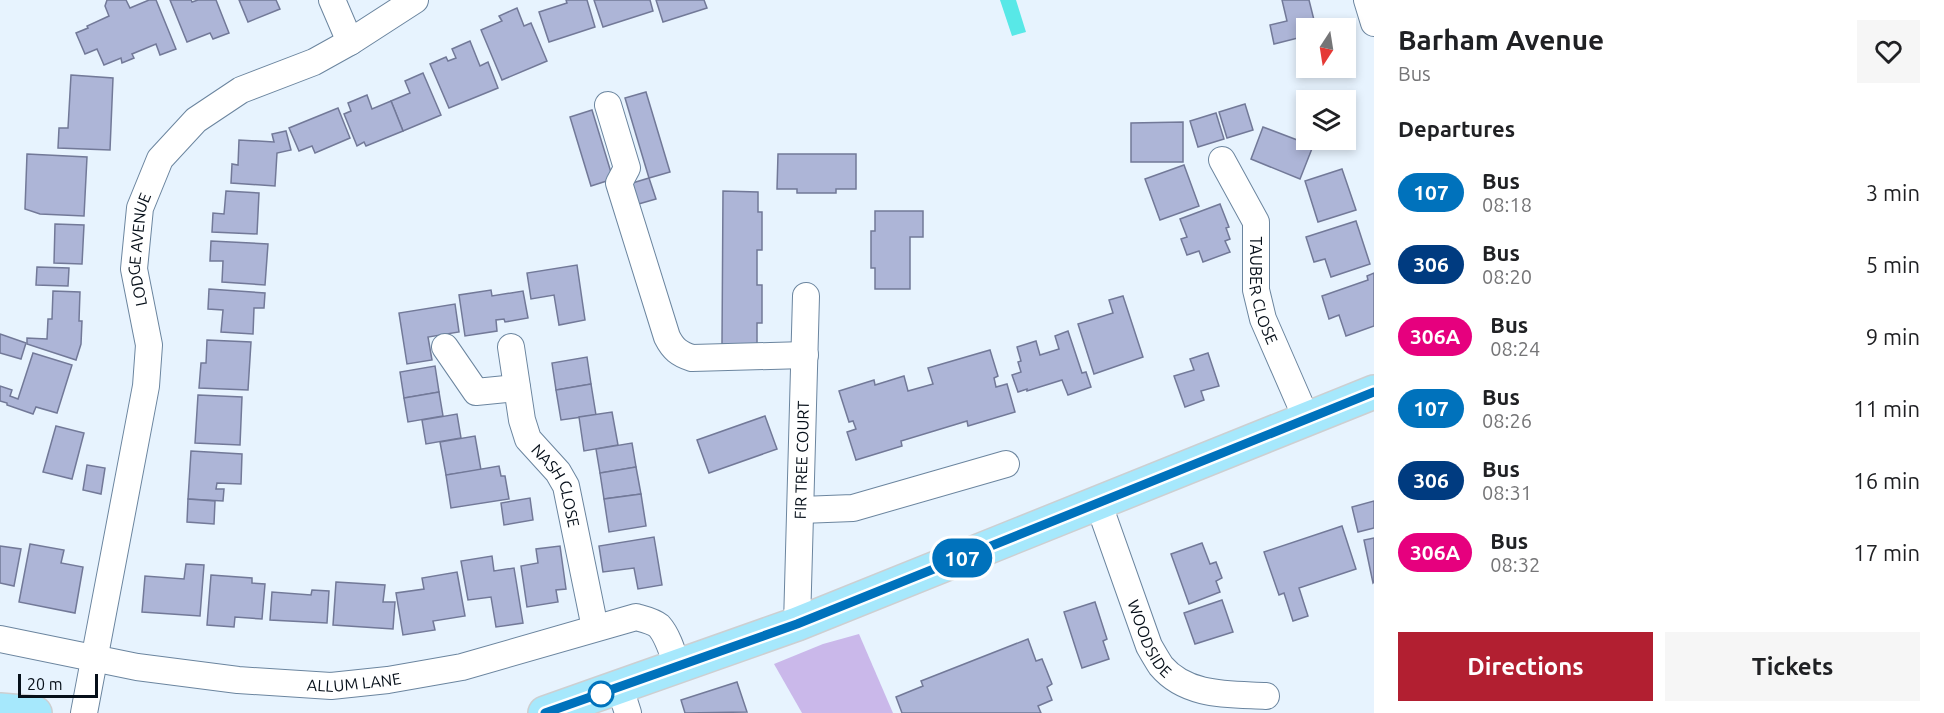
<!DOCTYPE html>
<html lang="en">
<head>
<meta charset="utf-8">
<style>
  body { margin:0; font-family:Ubuntu,sans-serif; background:#f6f6f6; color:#202124; height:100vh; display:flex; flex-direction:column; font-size:22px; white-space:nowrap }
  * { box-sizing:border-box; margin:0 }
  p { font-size:20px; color:#757577 }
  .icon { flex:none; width:33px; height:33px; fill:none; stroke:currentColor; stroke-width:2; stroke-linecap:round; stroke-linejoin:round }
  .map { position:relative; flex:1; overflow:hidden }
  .drawer { display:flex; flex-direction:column; background:#fff; width:570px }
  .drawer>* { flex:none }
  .badge { padding:0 12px; border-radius:20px; font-size:21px; line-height:39px }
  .needle { width:39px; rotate:192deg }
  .buttons { position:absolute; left:1296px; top:18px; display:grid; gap:12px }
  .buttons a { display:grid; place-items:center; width:60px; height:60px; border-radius:0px; background:#fff; box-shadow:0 3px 9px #0003; font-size:30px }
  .scale { position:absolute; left:18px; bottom:15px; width:80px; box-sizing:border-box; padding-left:6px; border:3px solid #060f19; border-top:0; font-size:16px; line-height:21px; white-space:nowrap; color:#060f19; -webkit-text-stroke:4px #e7f3fe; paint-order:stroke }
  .map>.badge { position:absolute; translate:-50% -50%; box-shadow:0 0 0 3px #fff }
  h2 { padding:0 24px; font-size:22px; line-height:54px }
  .round { display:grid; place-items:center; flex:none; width:63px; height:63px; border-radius:0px; background:#f6f6f6 }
  .head { display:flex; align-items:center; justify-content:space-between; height:102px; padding:0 24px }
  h1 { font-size:28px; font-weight:600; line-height:45px }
  .primary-button { display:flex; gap:12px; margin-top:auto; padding:12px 24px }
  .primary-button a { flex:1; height:69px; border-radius:0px; background:#b21f31; color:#fff; font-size:24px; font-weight:600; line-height:69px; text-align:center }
  .primary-button a+a { background:#f6f6f6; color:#202124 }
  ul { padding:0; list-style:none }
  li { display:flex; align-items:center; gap:18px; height:72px; padding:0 24px }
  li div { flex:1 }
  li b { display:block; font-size:22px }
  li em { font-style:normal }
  li .badge { min-width:66px; font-weight:700; text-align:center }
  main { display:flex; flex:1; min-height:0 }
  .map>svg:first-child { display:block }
</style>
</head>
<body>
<main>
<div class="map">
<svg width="1374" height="713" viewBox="0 0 1374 713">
  <rect width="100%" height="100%" fill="#e7f3fe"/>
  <!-- green -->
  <polygon fill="#cab8ea" points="859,634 893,713 802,713 774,664 823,644"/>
  <!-- water -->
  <polygon fill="#58e8e7" points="1000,0 1016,0 1026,32 1012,36"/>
  <!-- building -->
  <g fill="#adb5d7" stroke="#727998" stroke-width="1.5">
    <polygon points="107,0 126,0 130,8 149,0 156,0 176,49 160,55 156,44 132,54 134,58 122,63 121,58 104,65 97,49 85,54 76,33 88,28 87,26 109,16 105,6"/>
    <polygon points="170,0 191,0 192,2 198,0 216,0 229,33 213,39 210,33 187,42"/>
    <polygon points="239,0 276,0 280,9 248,22"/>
    <polygon points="566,0 587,0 595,27 549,42 539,12 567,3"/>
    <polygon points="594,0 650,0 653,11 603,27"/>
    <polygon points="656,0 704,0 707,8 663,22"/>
    <polygon points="1282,0 1309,0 1316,28 1306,28 1306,36 1274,44 1270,25 1287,21"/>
    <polygon points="517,8 524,26 531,23 547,61 502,80 481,30 502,21 499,16"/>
    <polygon points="470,41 480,66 488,62 498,88 449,108 430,64 446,57 448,61 456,58 452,49"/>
    <polygon points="423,73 441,115 403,131 391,101 410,93 405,81"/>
    <polygon points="71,75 113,78 110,150 58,148 59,128 68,128"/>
    <polygon points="646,92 670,172 649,178 625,98"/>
    <polygon points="367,95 372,109 391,101 403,131 366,146 364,142 357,146 344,114 351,111 348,103"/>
    <polygon points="1245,104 1253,130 1227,138 1219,112"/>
    <polygon points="338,108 350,138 315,153 312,146 299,151 289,128"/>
    <polygon points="592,110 613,179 591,186 570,117"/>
    <polygon points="1216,113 1224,139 1198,147 1190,121"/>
    <polygon points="1183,122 1183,162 1131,162 1131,123"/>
    <polygon points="1263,127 1313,146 1300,179 1251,159"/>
    <polygon points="286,131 291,150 277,153 275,186 231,183 232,164 238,165 239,140 274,142 272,134"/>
    <polygon points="27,154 87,157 84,216 40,214 25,209"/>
    <polygon points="778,154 856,154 856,189 836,189 836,193 797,193 797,189 777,189"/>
    <polygon points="1184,165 1199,206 1160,220 1145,179"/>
    <polygon points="1342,169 1356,210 1318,222 1305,181"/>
    <polygon points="649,178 656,199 635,205 629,184"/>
    <polygon points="226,191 259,193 257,234 212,232 213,213 224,214"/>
    <polygon points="723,191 758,192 758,212 762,212 762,250 757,250 757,285 762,285 762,323 757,323 757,344 722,344"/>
    <polygon points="1220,204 1229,227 1226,228 1230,239 1225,241 1230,252 1203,262 1199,251 1187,255 1181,239 1187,237 1180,219"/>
    <polygon points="875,211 923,211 923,237 910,237 910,289 875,289 875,268 871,268 871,231 875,231"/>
    <polygon points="1356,221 1370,264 1331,277 1325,259 1314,262 1306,237"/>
    <polygon points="55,224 84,225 82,264 54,263"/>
    <polygon points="211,241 268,244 265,285 222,282 223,261 210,261"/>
    <polygon points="577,265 585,320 559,325 554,295 531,299 527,273"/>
    <polygon points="37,267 69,268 68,286 36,285"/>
    <polygon points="1374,273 1374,326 1346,336 1339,315 1329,319 1322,296 1368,280 1367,276"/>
    <polygon points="209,289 265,293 264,308 254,308 253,334 221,332 223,310 208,309"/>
    <polygon points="491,290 492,296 523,291 528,318 505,322 504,319 496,320 497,331 465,336 459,295"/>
    <polygon points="53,291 80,292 79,321 82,321 81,344 76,360 27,344 27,338 47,339 48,319 52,319"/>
    <polygon points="1123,296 1143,357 1094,374 1078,324 1113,313 1109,300"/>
    <polygon points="455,304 459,332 428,337 432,360 407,364 399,313"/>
    <polygon points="1068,331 1082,373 1086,372 1091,387 1068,395 1062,380 1027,391 1027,389 1018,392 1012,375 1021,372 1018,362 1021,361 1017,347 1036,341 1040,355 1059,349 1055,336"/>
    <polygon points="0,334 26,343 21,359 0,353"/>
    <polygon points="207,340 251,342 248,390 199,388 201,363 206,363"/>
    <polygon points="990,350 998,376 994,378 996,387 1007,384 1015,412 968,426 967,421 901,441 902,446 856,460 847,432 856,429 853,421 849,422 839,391 874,380 875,385 904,376 908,391 933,384 928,368"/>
    <polygon points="33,353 72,365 57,413 36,407 33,414 7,405 7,403 0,401 0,386 12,390 10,396 18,399"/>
    <polygon points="1208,353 1219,386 1201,391 1204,400 1185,407 1174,376 1194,370 1190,359"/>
    <polygon points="587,357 591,384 556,390 552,363"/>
    <polygon points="435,366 439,392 404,398 400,372"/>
    <polygon points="591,384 596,415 561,420 556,390"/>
    <polygon points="439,392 443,416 408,422 404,398"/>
    <polygon points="198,395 242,397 240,445 195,443"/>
    <polygon points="612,412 618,445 584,451 579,417"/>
    <polygon points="457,414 461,438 426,444 422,420"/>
    <polygon points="765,416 777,449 709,473 697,440"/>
    <polygon points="56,426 84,433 72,479 43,472"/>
    <polygon points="475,436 481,470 446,475 440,442"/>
    <polygon points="632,443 636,467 600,473 596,449"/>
    <polygon points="191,451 242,454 241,484 217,483 216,489 224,489 223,501 188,499"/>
    <polygon points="87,465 105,468 101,494 83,490"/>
    <polygon points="499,466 501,476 505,476 509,499 451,508 446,475"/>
    <polygon points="636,467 641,494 604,499 600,473"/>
    <polygon points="641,494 646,526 609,532 604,499"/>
    <polygon points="530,498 533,520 504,525 501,503"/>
    <polygon points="188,499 215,501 214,524 187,522"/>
    <polygon points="1374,501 1374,528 1358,532 1352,507"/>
    <polygon points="1342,526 1356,569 1299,588 1308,616 1293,621 1284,593 1279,595 1264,552"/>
    <polygon points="654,537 662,585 638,589 634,568 603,572 599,546"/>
    <polygon points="1374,538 1374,582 1373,583 1364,540"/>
    <polygon points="1202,543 1210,564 1216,562 1222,578 1216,581 1220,592 1189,604 1171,554"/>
    <polygon points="30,544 64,550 61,563 83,567 75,613 19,602"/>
    <polygon points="0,546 21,549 14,586 0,583"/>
    <polygon points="560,546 566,589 556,590 558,602 527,607 521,566 538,563 536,549"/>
    <polygon points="492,556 494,571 514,568 523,623 496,627 491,597 468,600 461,561"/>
    <polygon points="186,564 204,565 200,616 142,612 145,576 184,579"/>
    <polygon points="457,572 465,616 433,621 435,630 403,635 396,593 424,589 422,578"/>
    <polygon points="211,575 252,578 252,583 265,584 262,619 235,617 234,627 207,625"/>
    <polygon points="336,582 385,585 383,602 395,602 393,629 333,625"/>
    <polygon points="312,590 329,591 327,623 270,620 272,592 311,595"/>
    <polygon points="1222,600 1233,632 1195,644 1184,613"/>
    <polygon points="1095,602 1107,639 1103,641 1109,659 1082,668 1064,612"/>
    <polygon points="1028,639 1036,661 1042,659 1052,684 1047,687 1052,700 1038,706 1041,713 902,713 896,697 923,686 921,681"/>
    <polygon points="737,682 747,712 685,713 681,700"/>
  </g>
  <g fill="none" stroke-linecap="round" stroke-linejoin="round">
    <defs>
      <g id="minor">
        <polyline points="332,0 350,42"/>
        <polyline points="1367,0 1374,23"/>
        <path d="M608 105 627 168 619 183 667 337C673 349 679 354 692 358L805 355"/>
        <path id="s1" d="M1222 160 1256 222V290L1263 319 1307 420"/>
        <polyline points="445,347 476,392 517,388"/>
        <path id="s2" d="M511 347 522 420 528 439 558 472 566 486 595 628"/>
        <path id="s3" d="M1098 502 1149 646C1153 653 1157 660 1161 666 1187 697 1230 694 1266 696"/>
        <polyline points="801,510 853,508 1006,464"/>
        <path id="s4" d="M797 624 806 296"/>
        <path id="s5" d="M0 639 137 667 238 680 331 686 388 680 462 667 636 617C643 619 653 621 659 626 668 636 673 654 677 666"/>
        <polyline points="620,688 628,713"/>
        <path id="s6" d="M84 713 146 386 149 345 134 269 140 208 160 159 196 120 241 90 314 62 350 42 415 0"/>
      </g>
      <g id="major">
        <polyline points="0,710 35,713"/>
        <polyline points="545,713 797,624 1374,392"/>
      </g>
    </defs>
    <!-- minor casing -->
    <use href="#minor" stroke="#6b859f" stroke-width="28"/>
    <!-- major casing -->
    <use href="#major" stroke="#cdcfd1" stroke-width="36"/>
    <!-- minor -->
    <use href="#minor" stroke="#fff" stroke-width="26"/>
    <!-- major -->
    <use href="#major" stroke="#a6e8fc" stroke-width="33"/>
  </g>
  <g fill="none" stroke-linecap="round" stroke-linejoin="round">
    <defs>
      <polyline id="line" points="545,713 797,624 1374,392"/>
    </defs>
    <!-- line casing -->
    <use href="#line" stroke="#fff" stroke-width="14"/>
    <!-- line -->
    <use href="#line" stroke="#0072bc" stroke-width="9"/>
  </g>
  <!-- markers -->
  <circle fill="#fff" stroke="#0072bc" stroke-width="3" cx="601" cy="694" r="12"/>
  <g text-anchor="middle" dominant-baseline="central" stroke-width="4.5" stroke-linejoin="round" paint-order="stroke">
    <!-- street labels -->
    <g font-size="16" fill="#060f19" stroke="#e7f3fe">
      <text stroke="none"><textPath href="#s6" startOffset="471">LODGE AVENUE</textPath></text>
      <text stroke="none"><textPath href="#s1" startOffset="140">TAUBER CLOSE</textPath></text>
      <text stroke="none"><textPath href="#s4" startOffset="164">FIR TREE COURT</textPath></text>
      <text stroke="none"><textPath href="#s2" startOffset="150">NASH CLOSE</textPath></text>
      <text stroke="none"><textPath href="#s3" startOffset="146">WOODSIDE</textPath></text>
      <text stroke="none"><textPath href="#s5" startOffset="358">ALLUM LANE</textPath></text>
    </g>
  </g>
</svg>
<div class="buttons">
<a><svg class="needle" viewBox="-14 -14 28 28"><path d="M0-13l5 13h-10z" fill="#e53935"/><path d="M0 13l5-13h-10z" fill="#757577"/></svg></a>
<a><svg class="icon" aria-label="layers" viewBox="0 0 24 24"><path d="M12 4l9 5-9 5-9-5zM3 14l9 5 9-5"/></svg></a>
</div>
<div class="scale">20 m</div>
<b class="badge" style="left:962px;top:558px;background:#0072bc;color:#fff">107</b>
</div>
<section class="drawer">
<div class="head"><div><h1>Barham Avenue</h1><p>Bus</p></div><a class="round"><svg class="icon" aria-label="heart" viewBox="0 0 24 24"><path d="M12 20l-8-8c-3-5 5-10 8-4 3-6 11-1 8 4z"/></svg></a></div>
<h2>Departures</h2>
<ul>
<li><span class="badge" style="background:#0072bc;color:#fff">107</span><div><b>Bus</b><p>08:18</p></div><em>3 min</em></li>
<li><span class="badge" style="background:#003b80;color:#fff">306</span><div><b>Bus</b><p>08:20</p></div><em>5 min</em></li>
<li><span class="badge" style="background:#e6007e;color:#fff">306A</span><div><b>Bus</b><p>08:24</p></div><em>9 min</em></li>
<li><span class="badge" style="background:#0072bc;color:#fff">107</span><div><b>Bus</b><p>08:26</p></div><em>11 min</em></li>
<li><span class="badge" style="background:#003b80;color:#fff">306</span><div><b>Bus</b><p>08:31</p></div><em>16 min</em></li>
<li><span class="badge" style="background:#e6007e;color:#fff">306A</span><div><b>Bus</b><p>08:32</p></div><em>17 min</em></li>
</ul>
<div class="primary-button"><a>Directions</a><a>Tickets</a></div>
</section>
</main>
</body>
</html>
